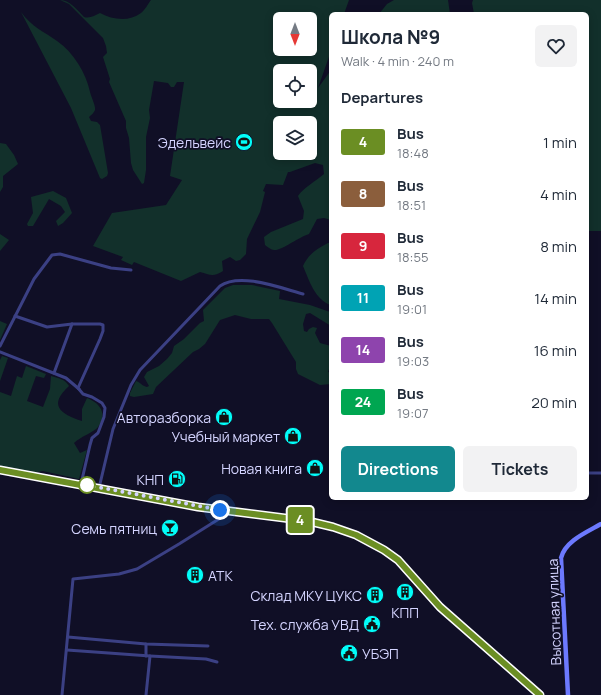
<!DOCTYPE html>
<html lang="en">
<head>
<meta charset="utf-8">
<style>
  body { margin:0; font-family:Manrope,sans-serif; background:#f2f2f3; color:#1f2937; height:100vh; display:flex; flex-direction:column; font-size:15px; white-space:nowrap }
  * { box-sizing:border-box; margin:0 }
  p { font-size:13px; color:#747a83 }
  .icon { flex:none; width:22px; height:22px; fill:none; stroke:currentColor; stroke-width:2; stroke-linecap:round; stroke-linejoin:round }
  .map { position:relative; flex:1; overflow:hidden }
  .details { position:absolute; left:329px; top:12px; width:260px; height:488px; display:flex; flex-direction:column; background:#fff; border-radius:6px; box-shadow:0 2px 10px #0003 }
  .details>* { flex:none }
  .badge { padding:0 8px; border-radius:3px; font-size:14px; line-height:26px }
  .needle { width:26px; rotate:180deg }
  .tools { position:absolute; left:273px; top:12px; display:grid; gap:8px }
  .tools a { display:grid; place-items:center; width:44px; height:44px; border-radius:6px; background:#fff; box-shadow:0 2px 10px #0003; font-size:20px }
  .you { position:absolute; width:20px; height:20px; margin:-10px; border:3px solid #fff; border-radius:50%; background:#1a73e8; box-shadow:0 0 0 6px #1a73e833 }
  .map>.badge { position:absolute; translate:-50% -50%; box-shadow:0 0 0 2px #fff }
  h2 { padding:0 12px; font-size:15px; line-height:36px }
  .round { display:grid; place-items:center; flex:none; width:42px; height:42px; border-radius:6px; background:#f2f2f3 }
  .headline { display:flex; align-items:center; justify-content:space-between; height:68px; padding:0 12px }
  h1 { font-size:19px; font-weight:700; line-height:30px }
  .action { display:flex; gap:8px; margin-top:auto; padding:8px 12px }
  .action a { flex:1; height:46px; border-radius:6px; background:#12888e; color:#fff; font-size:16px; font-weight:700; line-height:46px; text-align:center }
  .action a+a { background:#f2f2f3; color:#1f2937 }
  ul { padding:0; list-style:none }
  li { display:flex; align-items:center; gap:12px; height:52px; padding:0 12px }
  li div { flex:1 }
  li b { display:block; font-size:15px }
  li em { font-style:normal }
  li .badge { min-width:44px; font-weight:700; text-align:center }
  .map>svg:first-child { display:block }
</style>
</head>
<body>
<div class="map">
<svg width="601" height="695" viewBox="0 0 601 695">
  <rect width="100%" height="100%" fill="#100f26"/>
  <!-- green -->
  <g fill="#12302b" fill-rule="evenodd">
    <path d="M60 0C70 0 78 11 84 17 90 19 95 15 100 13 113 20 129 22 141 13 145 10 148 4 151 0H349L344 14H331V51L318 88 331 70V220L324 218 317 219 309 234C299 237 281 251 274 250 271 250 268 247 265 245L264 237 271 232 303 219 304 211 298 196C304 187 315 182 324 174L323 165 315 163 290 172H288L283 185 266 184 263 191 265 192 260 212 247 239 246 254 240 260 236 261 230 257 222 261 223 271C214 277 210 275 200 272L181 281 134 262 132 265 121 260 123 257 93 246 112 213 166 205 182 180 170 176 184 82H177L174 87H171L168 83 154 81 149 110 150 118 146 137V170L144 183 142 184 133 170 131 163 129 138 126 128V121L109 82 110 79 103 57 107 53 106 46 103 38 69 4ZM280 19H310V49H280ZM280 71H310V101H280ZM280 123H310V153H280Z"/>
    <polygon points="394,0 448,0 450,14 379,14 387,4"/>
    <polygon points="473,0 601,0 601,231 587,231 587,14 474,14 472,3"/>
    <path d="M21 12C32 27 43 31 57 41 74 53 86 73 90 92 91 97 96 106 95 110 94 113 91 115 89 117L91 121 97 122 100 125 108 173 107 176 102 179 100 178 71 108Z"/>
    <polygon points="0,143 6,144 14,155 18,164 3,176 3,187 0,192"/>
    <polygon points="53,191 66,198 72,213 63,223 58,226 56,221 65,212 61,206 49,199 33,226 28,226 27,224 33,213 31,197"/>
    <polygon points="0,234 9,240 0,251"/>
    <path d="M328 243H331V305C315 300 309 280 303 266 308 255 316 249 328 243Z"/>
    <path d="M233 285H252L280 291 279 299 310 305 330 312 331 315V326L310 313 306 314 303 324 304 331 307 332 309 329 313 327 317 328 315 333 320 343 331 346V363L328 372 331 373V384L320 385 298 374 296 369V362L272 323 269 319H251L235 315 220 320 205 344 199 349 193 352 156 387 153 394 134 397 130 396V393L136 381C140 382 142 386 147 387L149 386 144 377 147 372 159 366 167 359 172 353 174 346 184 339 200 323 204 321 203 310 225 288Z"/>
    <polygon points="0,321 7,324 0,340"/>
    <polygon points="2,356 8,358 0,381 0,360"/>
    <path d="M26 366 46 374 44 378 36 376 27 401 43 407 50 389 51 376C58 378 65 379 69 386 48 405 60 414 82 421V409L87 398C100 403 108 414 98 427 94 432 80 437 74 443L80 453 87 450 79 479 43 471 32 473 0 467V392L11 396 17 376 22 378Z"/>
  </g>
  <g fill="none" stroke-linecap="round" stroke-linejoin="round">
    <!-- street -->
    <g stroke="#3b4084" stroke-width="3">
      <polyline points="15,316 47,327 72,324 100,324 103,325 103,331 100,339 78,388 83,394 92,397 102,403 105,408 104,417 98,433 92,438 90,445 81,484"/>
      <polyline points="0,346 34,279 52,255 60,254 111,268 131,270"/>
      <polyline points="0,352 66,378 79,389"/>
      <polyline points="54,373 72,324"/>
      <polyline points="587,473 601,473"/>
      <path d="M99 488 113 429 131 385 140 370 220 286C240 272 281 288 303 294"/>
      <polyline points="68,637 146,644 208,646"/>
      <polyline points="67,650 150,656 206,659 217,662"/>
      <polyline points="146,656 146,644"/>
      <polyline points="62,695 73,579 119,574 137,569 179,544 230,512"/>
      <polyline points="146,695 150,656"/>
    </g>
    <!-- secondary -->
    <g stroke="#6c79fe" stroke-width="4.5">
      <path d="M0 470C66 481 132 495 198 507 261 518 328 515 384 550 406 563 423 590 442 608 473 639 508 666 541 695"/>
      <path d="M568 695 561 558C565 541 587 532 601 524"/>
    </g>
  </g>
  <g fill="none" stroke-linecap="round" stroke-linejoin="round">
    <defs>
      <polyline id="line" points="0,470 198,507 308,521 333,527 356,535 384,550 398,560 440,607 540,695"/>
    </defs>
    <!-- line casing -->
    <use href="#line" stroke="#fff" stroke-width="9"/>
    <!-- line -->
    <use href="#line" stroke="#6b8e23" stroke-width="6"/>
    <!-- walk -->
    <polyline stroke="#d4d4ff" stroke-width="4" stroke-dasharray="0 7.2" points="87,485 220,510"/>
  </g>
  <!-- icons -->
  <defs>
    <symbol id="stadium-disc" viewBox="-11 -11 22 22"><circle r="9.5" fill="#02fdf9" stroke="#100f26"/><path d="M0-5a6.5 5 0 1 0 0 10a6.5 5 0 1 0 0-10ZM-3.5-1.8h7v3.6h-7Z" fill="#111"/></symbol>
    <symbol id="shop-disc" viewBox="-11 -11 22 22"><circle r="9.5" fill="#02fdf9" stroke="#100f26"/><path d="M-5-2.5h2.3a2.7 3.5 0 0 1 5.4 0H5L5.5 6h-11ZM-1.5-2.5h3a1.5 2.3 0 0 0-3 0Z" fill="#111"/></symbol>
    <symbol id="fuel-disc" viewBox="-11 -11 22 22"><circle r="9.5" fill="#02fdf9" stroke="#100f26"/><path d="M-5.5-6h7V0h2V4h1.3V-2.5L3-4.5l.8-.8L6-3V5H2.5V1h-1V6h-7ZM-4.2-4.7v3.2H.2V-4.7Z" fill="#111"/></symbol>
    <symbol id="bar-disc" viewBox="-11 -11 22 22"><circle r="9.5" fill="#02fdf9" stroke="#100f26"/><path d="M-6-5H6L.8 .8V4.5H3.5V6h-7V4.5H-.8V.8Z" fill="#111"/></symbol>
    <symbol id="building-disc" viewBox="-11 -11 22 22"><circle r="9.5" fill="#02fdf9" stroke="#100f26"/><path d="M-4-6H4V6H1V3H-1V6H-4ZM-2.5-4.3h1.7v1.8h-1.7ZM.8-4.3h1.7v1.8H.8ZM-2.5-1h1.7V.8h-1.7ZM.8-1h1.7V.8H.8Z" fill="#111"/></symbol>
    <symbol id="civic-disc" viewBox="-11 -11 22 22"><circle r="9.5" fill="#02fdf9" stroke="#100f26"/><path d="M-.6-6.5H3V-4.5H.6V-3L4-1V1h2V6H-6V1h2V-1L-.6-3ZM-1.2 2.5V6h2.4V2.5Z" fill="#111"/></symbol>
  </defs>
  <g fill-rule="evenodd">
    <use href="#stadium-disc" x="234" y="132" width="20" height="20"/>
    <use href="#shop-disc" x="214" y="407" width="20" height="20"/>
    <use href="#shop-disc" x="283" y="426" width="20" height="20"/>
    <use href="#shop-disc" x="305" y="458" width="20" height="20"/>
    <use href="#fuel-disc" x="167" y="469" width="20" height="20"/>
    <use href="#bar-disc" x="160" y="518" width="20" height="20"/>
    <use href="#building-disc" x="185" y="565" width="20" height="20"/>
    <use href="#building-disc" x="395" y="582" width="20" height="20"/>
    <use href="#building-disc" x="365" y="585" width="20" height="20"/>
    <use href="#civic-disc" x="362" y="614" width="20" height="20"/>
    <use href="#civic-disc" x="339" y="643" width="20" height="20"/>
  </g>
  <!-- markers -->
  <circle fill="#fff" stroke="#6b8e23" stroke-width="2" cx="87" cy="485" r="8"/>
  <g text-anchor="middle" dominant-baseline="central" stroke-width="3.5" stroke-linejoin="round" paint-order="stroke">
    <!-- poi labels -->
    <g font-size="14" fill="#d4d4ff" stroke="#100f26" text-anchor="end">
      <text x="231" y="142">Эдельвейс</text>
      <text x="211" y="417">Авторазборка</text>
      <text x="280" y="436">Учебный маркет</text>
      <text x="302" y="468">Новая книга</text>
      <text x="164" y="479">КНП</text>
      <text x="157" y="528">Семь пятниц</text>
      <text x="208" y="575" text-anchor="start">АТК</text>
      <text x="362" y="595">Склад МКУ ЦУКС</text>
      <text x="405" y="612" text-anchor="middle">КПП</text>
      <text x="359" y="624">Тех. служба УВД</text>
      <text x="362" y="653" text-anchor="start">УБЭП</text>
    </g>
    <!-- street labels -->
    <g font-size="14" fill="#d4d4ff" stroke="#100f26">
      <text transform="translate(554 612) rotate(-92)">Высотная улица</text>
    </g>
  </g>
</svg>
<div class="tools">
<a><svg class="needle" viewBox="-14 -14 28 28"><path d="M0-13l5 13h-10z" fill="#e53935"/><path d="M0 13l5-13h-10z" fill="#747a83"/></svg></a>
<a><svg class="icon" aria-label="locate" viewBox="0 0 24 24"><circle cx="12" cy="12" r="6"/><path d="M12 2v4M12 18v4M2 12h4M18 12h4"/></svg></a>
<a><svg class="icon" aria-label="layers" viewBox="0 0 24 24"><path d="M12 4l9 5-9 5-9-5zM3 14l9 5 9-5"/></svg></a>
</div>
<div class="you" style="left:220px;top:510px"></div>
<b class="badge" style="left:300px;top:520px;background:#6b8e23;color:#fff">4</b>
<section class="details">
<div class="headline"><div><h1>Школа №9</h1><p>Walk · 4 min · 240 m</p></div><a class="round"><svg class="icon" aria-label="heart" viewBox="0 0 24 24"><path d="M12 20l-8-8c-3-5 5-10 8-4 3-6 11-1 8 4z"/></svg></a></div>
<h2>Departures</h2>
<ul>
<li><span class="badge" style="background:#6b8e23;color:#fff">4</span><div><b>Bus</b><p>18:48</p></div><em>1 min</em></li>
<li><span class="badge" style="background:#8b5e3c;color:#fff">8</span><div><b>Bus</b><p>18:51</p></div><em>4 min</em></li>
<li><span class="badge" style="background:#d7263d;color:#fff">9</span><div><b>Bus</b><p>18:55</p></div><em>8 min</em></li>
<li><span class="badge" style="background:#00a3b4;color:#fff">11</span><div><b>Bus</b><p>19:01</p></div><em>14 min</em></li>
<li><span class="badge" style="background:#8e44ad;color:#fff">14</span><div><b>Bus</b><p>19:03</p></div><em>16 min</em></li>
<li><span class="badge" style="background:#00a651;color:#fff">24</span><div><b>Bus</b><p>19:07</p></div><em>20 min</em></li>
</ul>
<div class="action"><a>Directions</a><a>Tickets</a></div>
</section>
</div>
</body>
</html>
